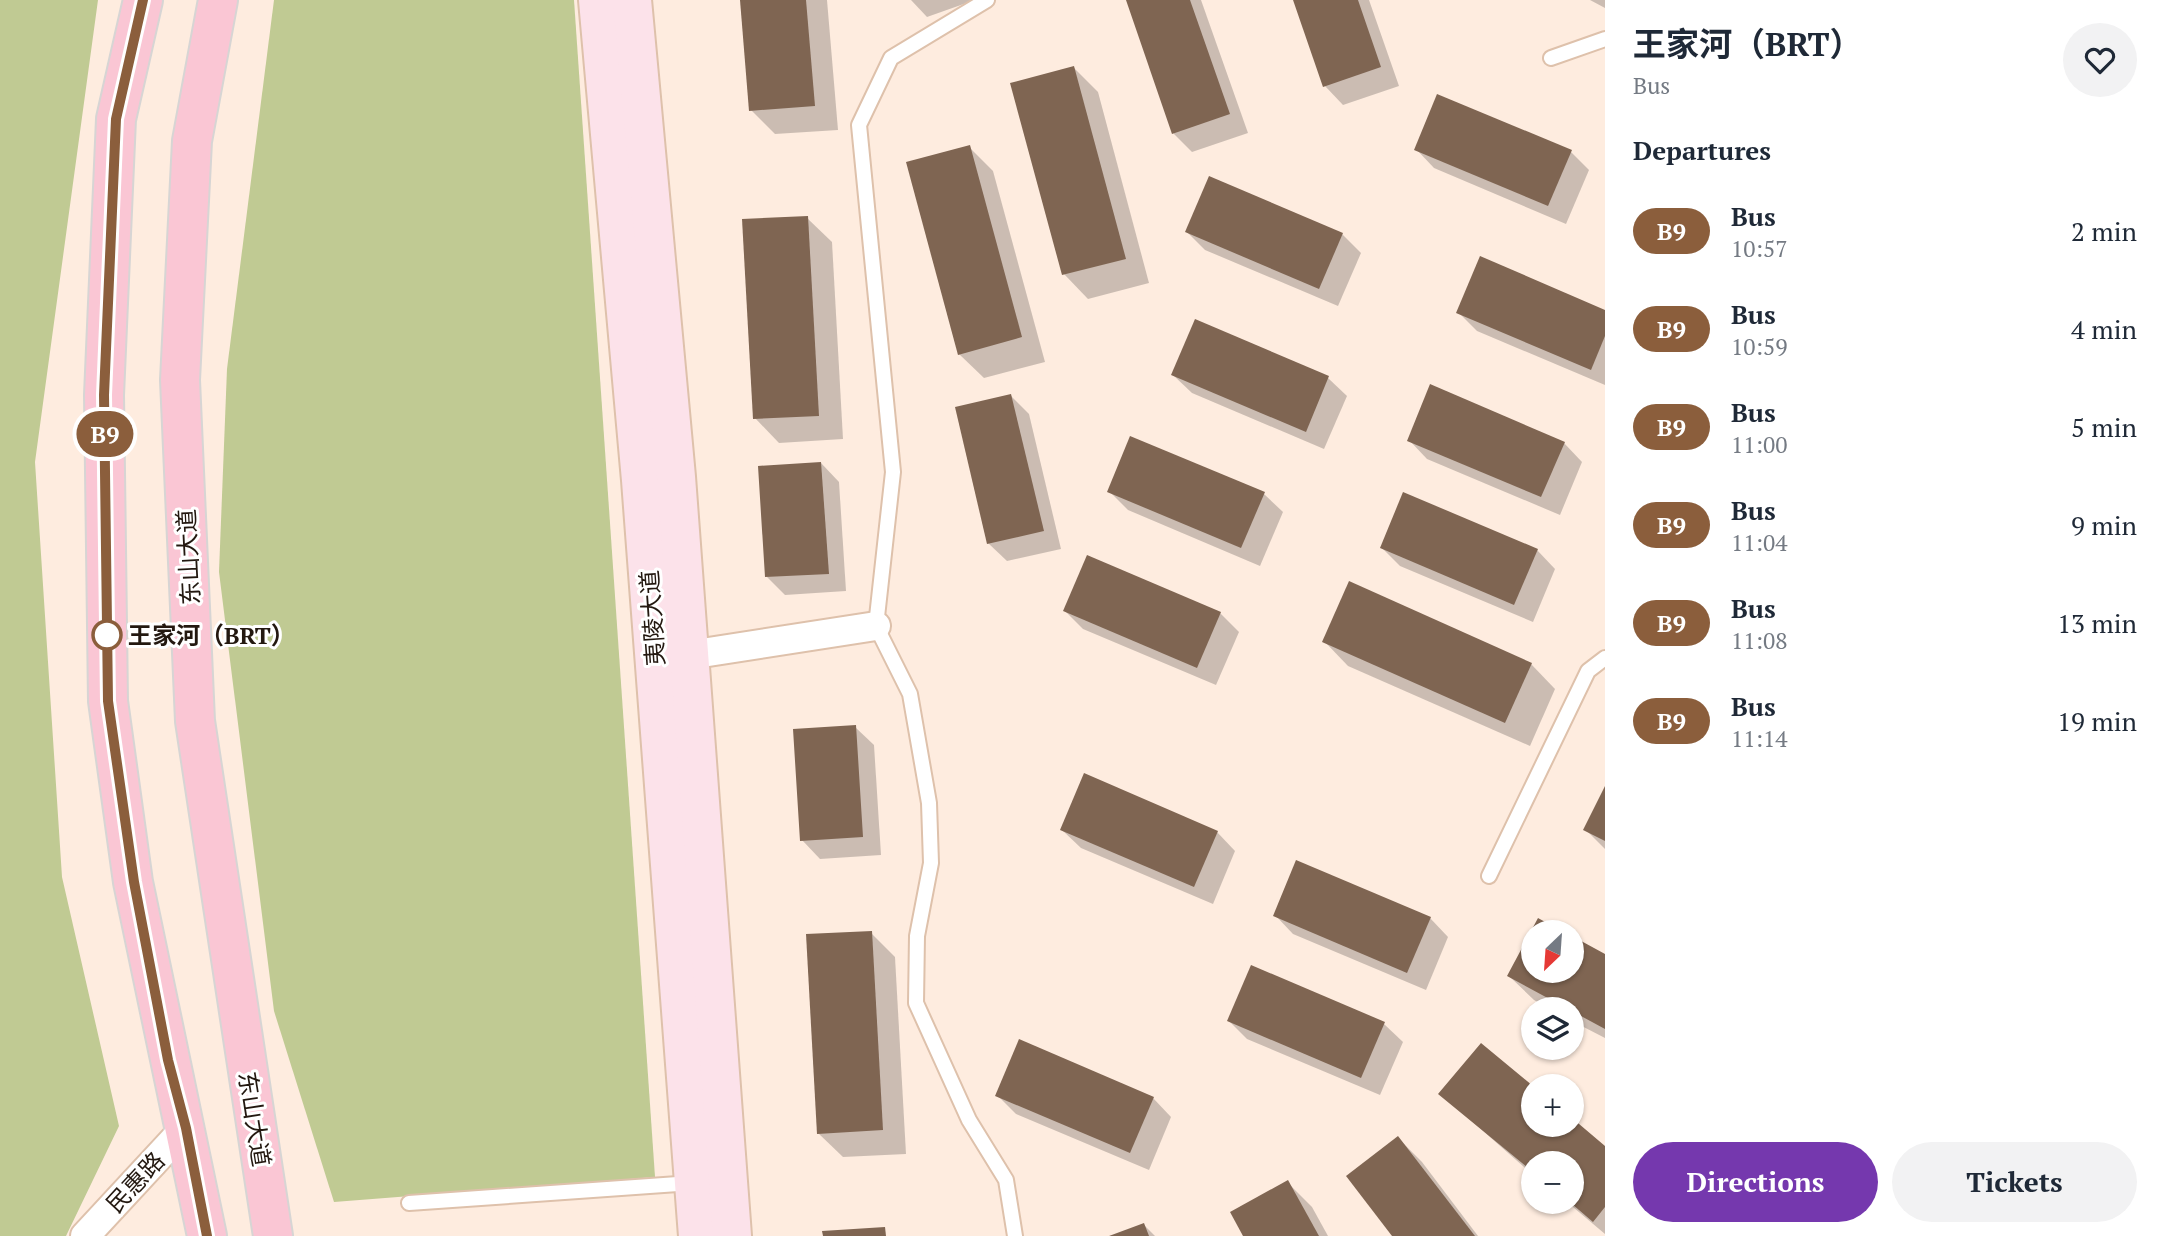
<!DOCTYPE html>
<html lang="en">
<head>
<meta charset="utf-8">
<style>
  body { margin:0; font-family:"PT Serif","Noto Sans SC",serif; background:#f2f2f3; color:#1f2937; height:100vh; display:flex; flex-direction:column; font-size:26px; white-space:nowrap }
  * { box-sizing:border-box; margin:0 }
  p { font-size:23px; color:#747a83 }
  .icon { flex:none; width:38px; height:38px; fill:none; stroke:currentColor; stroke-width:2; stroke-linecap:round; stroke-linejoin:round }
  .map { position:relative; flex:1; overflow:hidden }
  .details { display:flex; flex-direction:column; background:#fff; width:560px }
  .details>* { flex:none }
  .badge { padding:0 14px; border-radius:23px; font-size:24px; line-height:46px }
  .needle { width:46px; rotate:205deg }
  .fabs { position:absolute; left:1521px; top:920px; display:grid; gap:14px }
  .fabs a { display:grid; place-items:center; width:63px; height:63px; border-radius:50%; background:#fff; box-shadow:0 2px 5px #0004; font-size:35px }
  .map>.badge { position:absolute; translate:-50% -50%; box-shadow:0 0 0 4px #fff }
  h2 { padding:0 28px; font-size:26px; line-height:63px }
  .round { display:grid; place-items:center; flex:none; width:74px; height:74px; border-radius:37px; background:#f2f2f3 }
  .overview { display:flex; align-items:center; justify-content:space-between; height:119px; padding:0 28px }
  h1 { font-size:33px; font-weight:700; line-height:52px }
  .button { display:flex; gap:14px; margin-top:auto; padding:14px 28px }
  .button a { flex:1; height:80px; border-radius:42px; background:#7538ae; color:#fff; font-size:28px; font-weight:700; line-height:80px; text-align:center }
  .button a+a { background:#f2f2f3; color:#1f2937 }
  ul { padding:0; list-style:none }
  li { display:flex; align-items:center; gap:21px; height:98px; padding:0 28px }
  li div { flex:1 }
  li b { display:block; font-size:26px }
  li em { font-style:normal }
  li .badge { min-width:77px; font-weight:700; text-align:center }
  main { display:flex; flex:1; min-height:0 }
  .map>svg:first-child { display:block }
</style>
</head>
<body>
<main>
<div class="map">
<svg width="1605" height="1236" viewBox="0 0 1605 1236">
  <rect width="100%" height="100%" fill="#feecdf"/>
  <!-- green -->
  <g fill="#c0ca93">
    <polygon points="0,0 98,0 35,462 62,877 119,1126 66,1236 0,1236"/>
    <polygon points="274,0 574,0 655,1177 334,1202 274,1011 219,572 227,369"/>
  </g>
  <!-- shadow -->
  <g fill="#0003">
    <polygon points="742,0 827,0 838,130 775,134 751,110"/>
    <polygon points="911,0 975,0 927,17"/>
    <polygon points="1128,0 1201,0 1248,133 1192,152 1174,134"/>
    <polygon points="1295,0 1369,0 1399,86 1343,105 1325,86"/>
    <polygon points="1590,0 1605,0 1605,8"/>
    <polygon points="1074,68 1098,92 1149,283 1088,299 1064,274"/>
    <polygon points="969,147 993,171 1045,362 984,378 959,354"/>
    <polygon points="1416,149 1571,152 1589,170 1566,224 1434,168"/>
    <polygon points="807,218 832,242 843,439 779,443 755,418"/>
    <polygon points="1187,232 1342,234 1361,253 1338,306 1205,250"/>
    <polygon points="1605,311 1605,385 1477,331 1458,312"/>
    <polygon points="1173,375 1328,378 1347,396 1324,449 1192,393"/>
    <polygon points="1011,396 1029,414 1061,549 1007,561 988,543"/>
    <polygon points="1409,440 1564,443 1582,462 1560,515 1427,459"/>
    <polygon points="821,463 839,482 846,591 785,595 767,577"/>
    <polygon points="1109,491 1264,494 1283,512 1260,566 1128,510"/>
    <polygon points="1382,548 1537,550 1555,569 1533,622 1400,566"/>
    <polygon points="1065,611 1220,613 1239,632 1216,685 1083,629"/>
    <polygon points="1324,641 1531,664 1555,689 1530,746 1348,666"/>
    <polygon points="855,727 874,745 881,855 820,859 802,840"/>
    <polygon points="1605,790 1605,849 1585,829"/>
    <polygon points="1062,830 1217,832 1235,851 1213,904 1081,848"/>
    <polygon points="1275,915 1430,918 1448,937 1426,990 1293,934"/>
    <polygon points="871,933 895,957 906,1154 843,1157 818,1133"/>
    <polygon points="1533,933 1533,971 1572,971 1572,938 1605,956 1605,1038 1572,1021 1572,1010 1551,1010 1534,1000 1509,976"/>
    <polygon points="1229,1021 1384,1024 1403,1042 1380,1095 1247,1039"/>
    <polygon points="1533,1089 1533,1125 1572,1125 1572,1120 1605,1148 1605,1234 1567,1202 1572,1202 1572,1164 1533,1164 1533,1175 1441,1094"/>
    <polygon points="997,1095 1153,1098 1171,1117 1149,1170 1016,1114"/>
    <polygon points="1398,1138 1422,1162 1478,1236 1394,1236"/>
    <polygon points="1288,1183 1312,1207 1328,1236 1245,1236"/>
    <polygon points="1144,1225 1155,1236 1114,1236"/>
  </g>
  <!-- building -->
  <g fill="#7f6552">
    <polygon points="740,0 806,0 815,106 749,111"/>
    <polygon points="1126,0 1190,0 1230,114 1172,134"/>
    <polygon points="1293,0 1358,0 1381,67 1323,87"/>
    <polygon points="1074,66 1126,259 1062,275 1010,83"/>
    <polygon points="1437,94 1572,150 1548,206 1414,150"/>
    <polygon points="970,145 1022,337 958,355 906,162"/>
    <polygon points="1209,176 1343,233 1319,289 1185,232"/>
    <polygon points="808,216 819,416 753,419 742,219"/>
    <polygon points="1480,256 1605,310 1605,336 1591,370 1456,313"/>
    <polygon points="1195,319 1329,376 1306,432 1171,375"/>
    <polygon points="1430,384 1565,442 1541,497 1407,441"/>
    <polygon points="1011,394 1044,531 987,544 955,407"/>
    <polygon points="1130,436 1265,492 1241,548 1107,492"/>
    <polygon points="821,462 829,574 765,577 758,466"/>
    <polygon points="1403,492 1538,549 1514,605 1380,548"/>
    <polygon points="1087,555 1221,612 1197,668 1063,611"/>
    <polygon points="1349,581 1532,663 1505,723 1322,642"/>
    <polygon points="856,725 863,837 800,841 793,729"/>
    <polygon points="1084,773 1218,831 1194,887 1060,830"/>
    <polygon points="1605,786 1605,841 1583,830"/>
    <polygon points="1296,860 1431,917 1407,973 1273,916"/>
    <polygon points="1538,918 1565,933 1533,933 1533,971 1572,971 1572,936 1605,954 1605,1029 1507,976"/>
    <polygon points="872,931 883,1130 817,1134 806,934"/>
    <polygon points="1251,965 1385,1022 1361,1078 1227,1021"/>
    <polygon points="1019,1039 1154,1097 1130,1153 995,1096"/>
    <polygon points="1481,1043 1533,1086 1533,1125 1572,1125 1572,1118 1605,1146 1605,1207 1593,1222 1572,1204 1572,1164 1533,1164 1533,1172 1438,1094"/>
    <polygon points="1398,1136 1475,1236 1392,1236 1346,1176"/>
    <polygon points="1288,1180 1319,1236 1243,1236 1230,1212"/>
    <polygon points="1144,1223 1149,1236 1109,1236"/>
    <polygon points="885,1227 886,1236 823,1236 822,1231"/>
  </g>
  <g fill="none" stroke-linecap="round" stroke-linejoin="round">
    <defs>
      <g id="lane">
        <polyline points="987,0 891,58 859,125 893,472 876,626 910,694 929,803 931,863 917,936 916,1003 969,1120 1006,1180 1015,1236"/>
        <polyline points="1551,58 1605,39"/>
        <polyline points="1489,876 1588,671 1605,658"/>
        <polyline points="409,1203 692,1183"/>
      </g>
      <g id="street">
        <polyline points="689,655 876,626"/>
        <polyline points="85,1236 186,1127"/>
      </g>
      <g id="secondary">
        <polyline points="598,0 641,480 698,1236"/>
        <polyline points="632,0 676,477 732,1236"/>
      </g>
      <g id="primary">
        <polyline points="143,0 116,119 104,395 108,701 133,882 207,1236"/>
        <polyline points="218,0 192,141 180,380 195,721 273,1236"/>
      </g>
    </defs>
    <!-- lane casing -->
    <use href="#lane" stroke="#dec1ab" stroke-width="18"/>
    <!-- street casing -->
    <use href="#street" stroke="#dec1ab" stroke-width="32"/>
    <!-- secondary casing -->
    <use href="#secondary" stroke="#dec1ab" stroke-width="42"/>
    <!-- primary casing -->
    <use href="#primary" stroke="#d7d5d4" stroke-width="42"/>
    <!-- lane -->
    <use href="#lane" stroke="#fff" stroke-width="14"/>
    <!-- street -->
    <use href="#street" stroke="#fff" stroke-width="28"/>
    <!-- secondary -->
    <use href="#secondary" stroke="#fce2ea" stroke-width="38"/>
    <!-- primary -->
    <use href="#primary" stroke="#fac6d4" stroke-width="38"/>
  </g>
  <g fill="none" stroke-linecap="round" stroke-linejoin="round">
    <defs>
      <polyline id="line" points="143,0 116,119 104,395 108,701 134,882 168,1060 186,1128 207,1236"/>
    </defs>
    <!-- line casing -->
    <use href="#line" stroke="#fff" stroke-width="16"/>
    <!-- line -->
    <use href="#line" stroke="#8b5e3c" stroke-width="10"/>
  </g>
  <!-- markers -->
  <circle fill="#fff" stroke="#8b5e3c" stroke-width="3.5" cx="107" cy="635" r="14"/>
  <g text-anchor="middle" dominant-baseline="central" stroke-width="6" stroke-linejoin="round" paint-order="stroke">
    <!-- street labels -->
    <g font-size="24" fill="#231810" stroke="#fff">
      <text transform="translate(188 557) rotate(-93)">东山大道</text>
      <text transform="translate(652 618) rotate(-94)">夷陵大道</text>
      <text transform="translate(255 1119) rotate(81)">东山大道</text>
      <text transform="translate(135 1182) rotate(-47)">民惠路</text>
    </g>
    <!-- stop labels -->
    <g font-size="24" font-weight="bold" fill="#231810" stroke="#fff" text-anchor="start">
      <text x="128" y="635">王家河（BRT）</text>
    </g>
  </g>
</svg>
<div class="fabs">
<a><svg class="needle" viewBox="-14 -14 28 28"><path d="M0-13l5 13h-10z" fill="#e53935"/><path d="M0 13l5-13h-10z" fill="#747a83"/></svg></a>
<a><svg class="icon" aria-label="layers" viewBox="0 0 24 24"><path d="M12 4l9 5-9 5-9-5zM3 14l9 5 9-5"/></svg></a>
<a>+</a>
<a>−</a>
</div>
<b class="badge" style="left:105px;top:434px;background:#8b5e3c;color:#fff">B9</b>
</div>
<section class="details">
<div class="overview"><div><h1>王家河（BRT）</h1><p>Bus</p></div><a class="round"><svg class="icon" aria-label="heart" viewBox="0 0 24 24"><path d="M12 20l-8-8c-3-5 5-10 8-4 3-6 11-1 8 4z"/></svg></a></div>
<h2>Departures</h2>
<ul>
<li><span class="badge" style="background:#8b5e3c;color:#fff">B9</span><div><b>Bus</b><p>10:57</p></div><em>2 min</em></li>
<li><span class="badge" style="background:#8b5e3c;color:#fff">B9</span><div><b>Bus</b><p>10:59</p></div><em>4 min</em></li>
<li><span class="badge" style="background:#8b5e3c;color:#fff">B9</span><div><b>Bus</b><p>11:00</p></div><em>5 min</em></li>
<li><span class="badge" style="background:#8b5e3c;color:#fff">B9</span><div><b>Bus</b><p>11:04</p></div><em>9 min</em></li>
<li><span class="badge" style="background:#8b5e3c;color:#fff">B9</span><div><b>Bus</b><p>11:08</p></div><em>13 min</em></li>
<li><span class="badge" style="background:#8b5e3c;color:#fff">B9</span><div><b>Bus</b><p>11:14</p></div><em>19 min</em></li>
</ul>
<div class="button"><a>Directions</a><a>Tickets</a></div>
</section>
</main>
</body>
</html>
